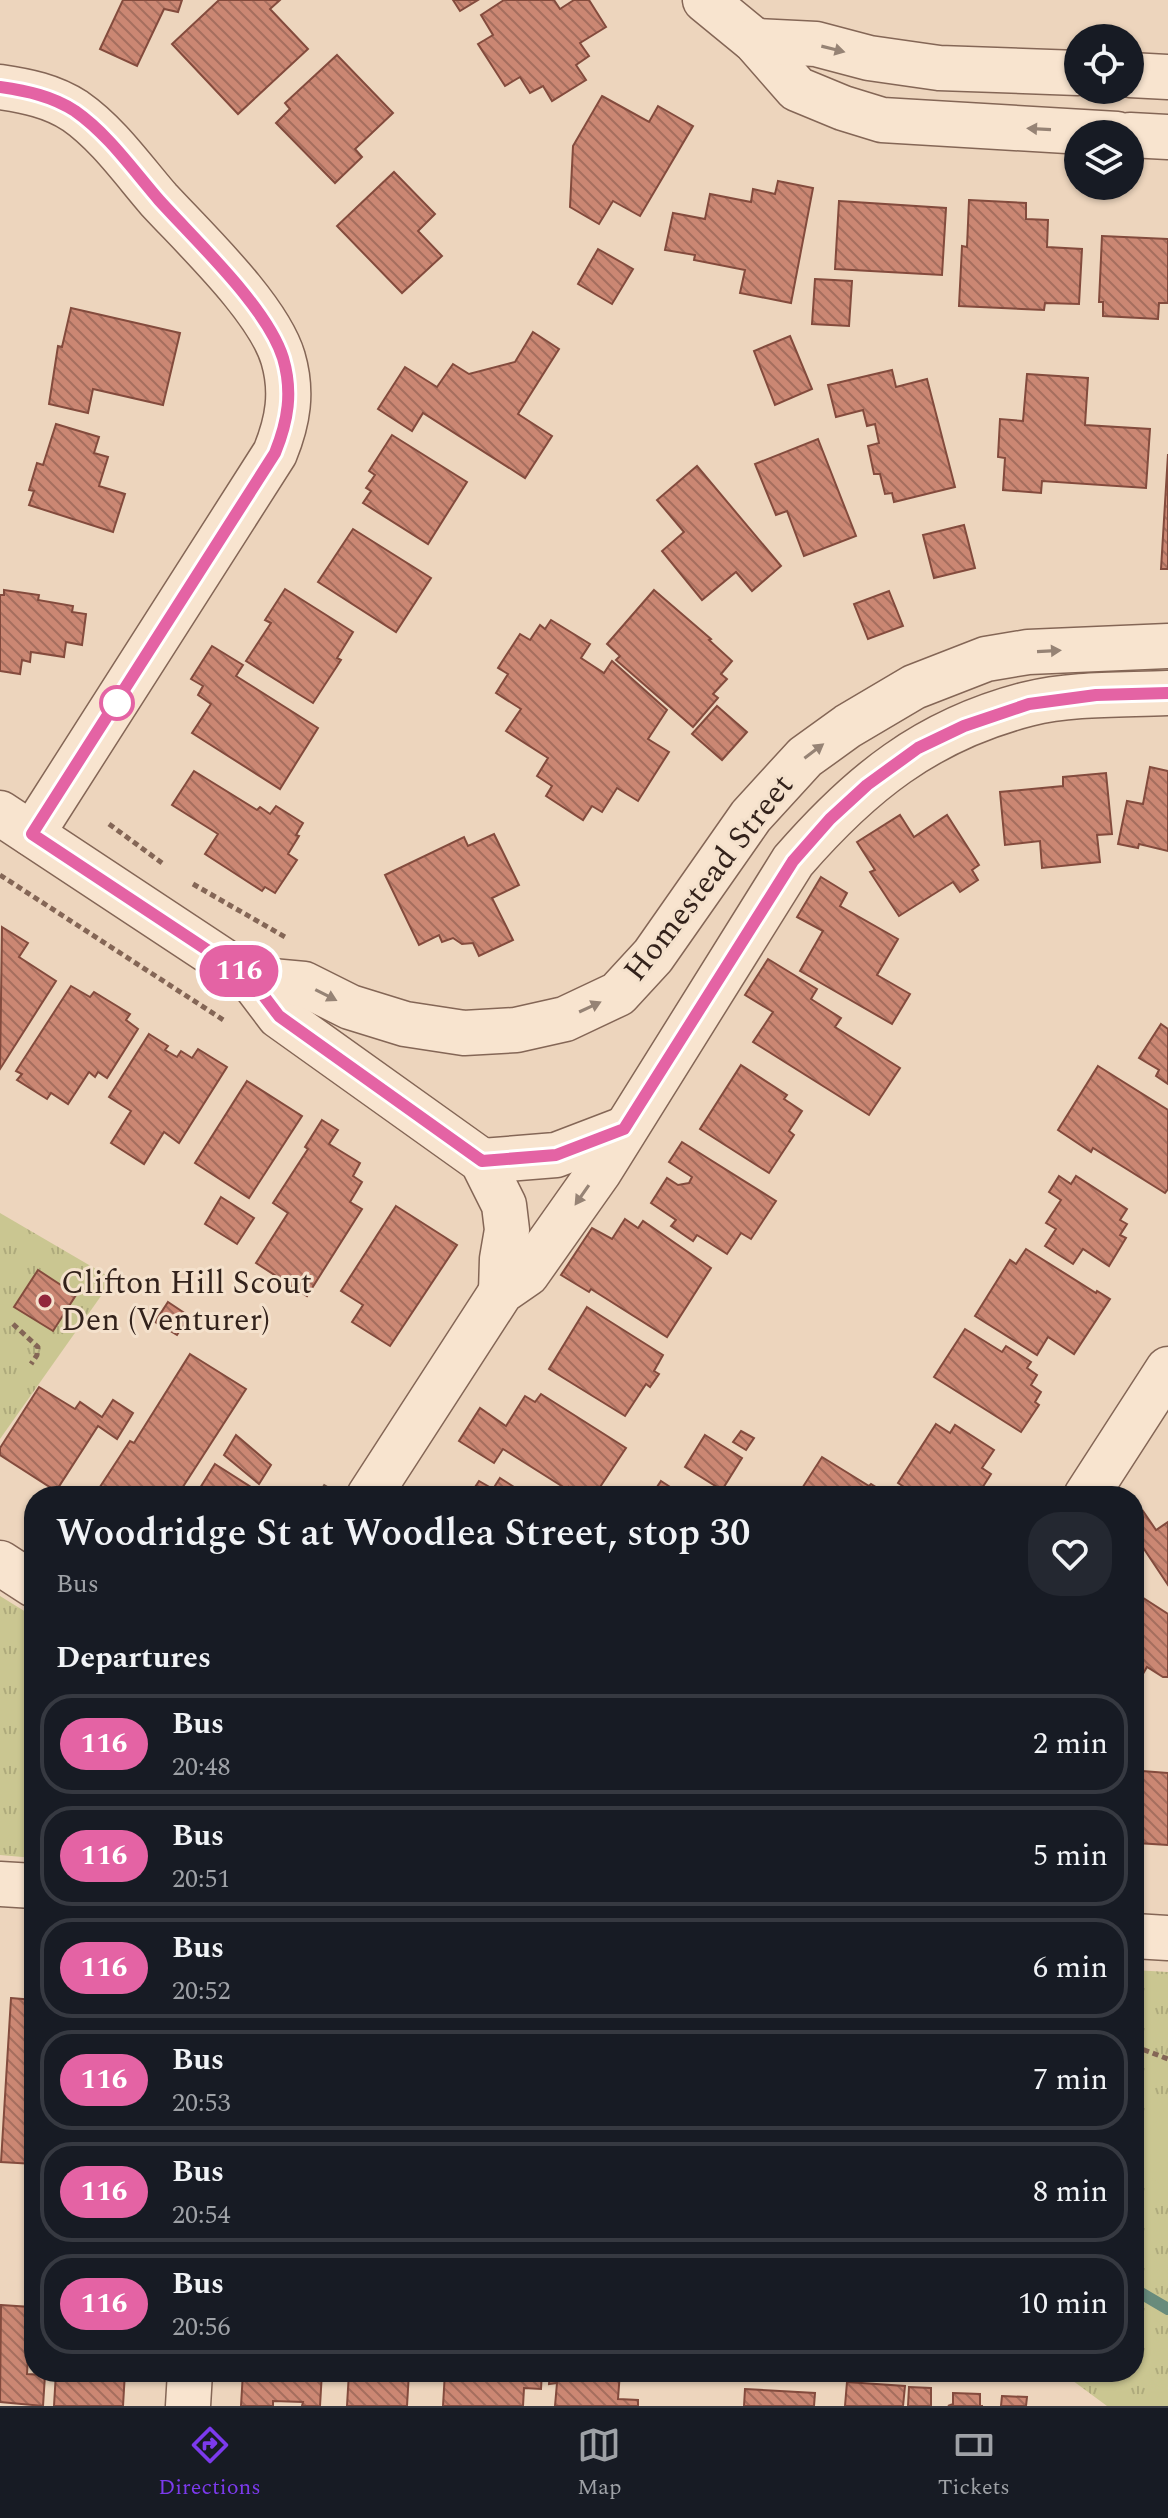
<!DOCTYPE html>
<html lang="en">
<head>
<meta charset="utf-8">
<style>
  body { margin:0; font-family:Spectral,serif; background:#242831; color:#f1f3f6; height:100vh; display:flex; flex-direction:column; font-size:30px; white-space:nowrap }
  * { box-sizing:border-box; margin:0 }
  p { font-size:26px; color:#9ea1a6 }
  .icon { flex:none; width:44px; height:44px; fill:none; stroke:currentColor; stroke-width:2; stroke-linecap:round; stroke-linejoin:round }
  .map { position:relative; flex:1; overflow:hidden }
  .panel { position:absolute; left:24px; top:1486px; width:1120px; height:896px; display:flex; flex-direction:column; background:#171b24; border-radius:32px; box-shadow:0 2px 6px #0004 }
  .panel>* { flex:none }
  .badge { padding:0 16px; border-radius:26px; font-size:28px; line-height:52px }
  .fabs { position:absolute; left:1064px; top:24px; display:grid; gap:16px }
  .fabs a { display:grid; place-items:center; width:80px; height:80px; border-radius:50%; background:#171b24; box-shadow:0 2px 6px #0004; font-size:40px }
  .map>.badge { position:absolute; translate:-50% -50%; box-shadow:0 0 0 4px #fff }
  h2 { padding:0 32px; font-size:30px; line-height:72px }
  .round { display:grid; place-items:center; flex:none; width:84px; height:84px; border-radius:32px; background:#242831 }
  .head { display:flex; align-items:center; justify-content:space-between; height:136px; padding:0 32px }
  h1 { font-size:38px; font-weight:600; line-height:60px }
  ul { padding:0; list-style:none }
  li { display:flex; align-items:center; gap:24px; height:100px; margin:0 16px 12px; padding:0 16px; border:4px solid #363941; border-radius:32px }
  li div { flex:1 }
  li b { display:block; font-size:30px }
  li em { font-style:normal }
  li .badge { min-width:88px; font-weight:700; text-align:center }
  .tab-bar { display:flex; justify-content:space-around; align-items:center; height:112px; border-top:2px solid #363941; background:#171b24; font-size:22px; color:#9ea1a6 }
  .tab-bar a { display:grid; justify-items:center; gap:4px }
  .tab-bar .on { color:#7c3aed }
  .map>svg:first-child { display:block }
</style>
</head>
<body>
<div class="map">
<svg width="1168" height="2406" viewBox="0 0 1168 2406">
  <defs>
    <pattern id="park-tufts" width="24" height="20" patternUnits="userSpaceOnUse" patternTransform="scale(2)"><rect width="24" height="20" fill="#cac691"/><path d="M3 7l-1-3M5 7V3M7 7l1-3M15 17l-1-3M17 17v-4M19 17l1-3" fill="none" stroke="#aeaa7c"/></pattern>
    <pattern id="building-back-hatch" width="6" height="6" patternUnits="userSpaceOnUse" patternTransform="scale(2)"><rect width="6" height="6" fill="#cb8773"/><path d="M-1 5l2 2M0 0l6 6M5-1l2 2" fill="none" stroke="#a56e5e"/></pattern>
  </defs>
  <rect width="100%" height="100%" fill="#edd5bd"/>
  <!-- park -->
  <g fill="url(#park-tufts)">
    <polygon points="0,1213 113,1279 0,1439"/>
    <polygon points="0,1596 34,1617 34,1858 0,1855"/>
    <polygon points="1134,1970 1168,1972 1168,2406 1107,2406 1061,2372 1134,2372"/>
  </g>
  <!-- pitch -->
  <polygon fill="#cac691" points="1168,2104 1168,2189 1134,2166 1134,2155"/>
  <g fill="none" stroke-linecap="round" stroke-linejoin="round">
    <!-- stream -->
    <polyline stroke="#688b7c" stroke-width="12" points="1134,2289 1168,2309"/>
  </g>
  <!-- building -->
  <g fill="url(#building-back-hatch)" stroke="#834b3d" stroke-width="2">
    <polygon points="123,0 182,0 178,12 164,9 137,66 100,49"/>
    <polygon points="219,0 280,0 270,9 308,49 238,114 172,44"/>
    <polygon points="453,0 478,0 460,11"/>
    <polygon points="504,0 554,0 560,9 574,0 589,0 606,27 580,43 589,56 576,65 586,80 552,101 543,86 530,93 520,77 505,86 478,44 493,35 481,15"/>
    <polygon points="337,55 393,113 355,149 362,157 335,183 276,123 290,109 285,103"/>
    <polygon points="602,96 649,122 658,106 693,126 640,216 613,201 599,224 570,207 573,146"/>
    <polygon points="394,172 435,214 418,231 442,256 402,293 337,226"/>
    <polygon points="778,181 813,188 791,303 740,293 745,270 694,260 695,255 665,250 673,213 705,219 710,194 751,202 753,189 775,194"/>
    <polygon points="969,200 1026,203 1026,219 1048,220 1047,247 1082,249 1079,304 1045,303 1044,310 959,306 962,246 967,247"/>
    <polygon points="839,201 946,208 942,275 835,269"/>
    <polygon points="1102,236 1168,239 1168,303 1159,303 1158,319 1103,316 1103,302 1099,302"/>
    <polygon points="598,249 633,269 612,304 578,284"/>
    <polygon points="815,279 852,281 849,326 812,324"/>
    <polygon points="71,308 180,333 163,405 93,389 88,413 49,404 58,346 62,347"/>
    <polygon points="533,332 559,349 518,414 552,436 525,478 423,413 412,431 378,409 405,367 437,387 453,364 469,374 515,362"/>
    <polygon points="790,336 812,389 775,405 754,351"/>
    <polygon points="892,370 896,387 927,379 955,487 894,502 892,493 885,494 880,474 874,474 868,446 879,443 875,424 867,426 863,410 836,417 828,385"/>
    <polygon points="1027,374 1088,378 1085,425 1150,429 1146,488 1042,481 1041,493 1003,490 1005,458 998,457 1000,419 1023,421"/>
    <polygon points="56,424 99,437 94,453 108,457 99,486 125,494 113,532 29,505 34,491 29,490 37,463 43,465"/>
    <polygon points="392,435 467,482 428,544 363,503 371,491 366,488 375,475 369,471"/>
    <polygon points="818,439 856,536 804,556 787,511 776,515 755,464"/>
    <polygon points="1168,454 1168,569 1161,569"/>
    <polygon points="697,466 781,566 752,591 736,572 702,600 662,551 684,532 657,500"/>
    <polygon points="964,525 975,568 934,578 923,535"/>
    <polygon points="353,529 431,578 396,632 318,582"/>
    <polygon points="285,589 353,632 337,658 341,660 313,703 246,661 271,623 265,620"/>
    <polygon points="4,590 39,595 38,600 73,606 72,612 86,614 82,645 66,642 64,657 31,652 30,662 22,660 20,674 0,671 0,595 4,595"/>
    <polygon points="654,590 711,639 709,640 732,661 721,674 727,679 713,694 718,698 693,727 616,660 620,656 607,644"/>
    <polygon points="889,591 903,626 868,639 854,604"/>
    <polygon points="551,620 590,644 581,658 604,673 612,661 667,710 648,739 669,752 638,801 617,788 602,812 592,806 583,820 546,796 552,786 537,776 548,758 506,731 521,709 496,693 508,674 498,668 520,634 530,640 540,625 545,629"/>
    <polygon points="212,646 243,665 236,676 318,728 280,789 192,733 211,704 198,695 203,686 191,679"/>
    <polygon points="717,706 747,732 722,760 692,734"/>
    <polygon points="1150,767 1168,771 1168,851 1139,844 1138,848 1118,844 1127,801 1143,804"/>
    <polygon points="194,771 257,810 260,807 270,814 276,806 303,823 296,835 299,836 288,854 297,860 275,893 265,887 262,891 205,854 218,834 172,805"/>
    <polygon points="1106,773 1112,834 1097,835 1100,862 1042,868 1040,841 1005,845 1000,792 1063,786 1063,777"/>
    <polygon points="900,815 914,837 947,815 979,865 972,870 978,880 960,892 953,882 899,916 870,872 875,870 857,842"/>
    <polygon points="494,834 519,885 492,898 513,940 479,956 473,943 462,944 453,938 442,942 439,935 419,945 385,875 464,837 468,846"/>
    <polygon points="821,877 847,893 840,906 898,939 877,975 910,994 892,1024 800,971 823,931 797,917"/>
    <polygon points="2,927 28,943 19,957 56,981 0,1069"/>
    <polygon points="768,959 817,989 811,999 841,1018 835,1027 900,1068 869,1115 753,1042 773,1012 745,995"/>
    <polygon points="71,986 90,997 94,992 130,1014 126,1020 138,1029 107,1078 98,1072 95,1077 89,1072 68,1104 51,1093 47,1099 17,1080 22,1074 16,1071"/>
    <polygon points="1161,1024 1168,1029 1168,1084 1156,1076 1159,1070 1139,1058"/>
    <polygon points="149,1034 168,1046 165,1050 177,1057 181,1051 192,1058 198,1049 227,1067 179,1143 164,1132 144,1164 111,1143 131,1111 109,1097"/>
    <polygon points="741,1065 787,1095 784,1099 802,1111 789,1131 794,1135 769,1173 700,1129"/>
    <polygon points="1098,1066 1168,1110 1168,1189 1165,1193 1093,1148 1091,1152 1058,1130"/>
    <polygon points="247,1081 302,1116 249,1198 195,1163"/>
    <polygon points="322,1120 338,1130 329,1144 360,1163 353,1176 362,1182 350,1202 362,1209 307,1296 256,1263 288,1213 273,1203 308,1149 305,1147"/>
    <polygon points="682,1142 776,1201 751,1239 741,1233 727,1254 697,1235 693,1241 671,1226 676,1220 651,1203 667,1178 678,1185 689,1183 692,1177 669,1162"/>
    <polygon points="1059,1176 1071,1184 1076,1176 1127,1209 1120,1220 1127,1224 1120,1235 1126,1238 1109,1266 1083,1249 1073,1264 1045,1246 1056,1229 1046,1223 1061,1200 1049,1192"/>
    <polygon points="221,1197 254,1218 237,1244 205,1224"/>
    <polygon points="396,1206 457,1245 390,1346 352,1322 363,1305 341,1291"/>
    <polygon points="625,1219 638,1228 643,1221 711,1268 667,1337 591,1289 589,1292 561,1275 592,1228 612,1239"/>
    <polygon points="1026,1249 1096,1293 1097,1291 1110,1299 1074,1354 1048,1337 1037,1355 975,1316 1010,1260 1016,1264"/>
    <polygon points="38,1270 76,1295 53,1331 14,1307"/>
    <polygon points="168,1302 189,1316 177,1335 155,1322"/>
    <polygon points="587,1307 663,1355 654,1371 659,1374 650,1387 646,1384 625,1416 549,1369"/>
    <polygon points="965,1329 1002,1352 1006,1346 1031,1362 1027,1368 1037,1375 1031,1385 1041,1392 1035,1402 1039,1405 1021,1432 934,1377"/>
    <polygon points="190,1354 246,1389 177,1496 94,1496 130,1441 134,1443"/>
    <polygon points="39,1387 75,1409 80,1402 102,1417 113,1400 133,1413 117,1439 98,1426 56,1491 0,1455 0,1448"/>
    <polygon points="541,1394 626,1448 594,1496 583,1496 569,1487 568,1490 503,1449 494,1463 459,1441 480,1408 506,1426 525,1396 535,1402"/>
    <polygon points="936,1424 950,1433 955,1425 994,1450 982,1468 991,1474 977,1496 918,1496 898,1483"/>
    <polygon points="741,1431 754,1438 746,1450 733,1442"/>
    <polygon points="236,1435 271,1465 259,1484 224,1455"/>
    <polygon points="705,1435 742,1458 722,1490 685,1467"/>
    <polygon points="822,1457 869,1486 871,1484 890,1496 805,1496 799,1493"/>
    <polygon points="215,1464 265,1496 195,1496"/>
    <polygon points="500,1478 528,1496 469,1496 479,1481 493,1489"/>
    <polygon points="661,1481 684,1496 651,1496"/>
    <polygon points="1143,1511 1156,1530 1168,1522 1168,1585 1142,1546 1137,1550 1134,1545 1134,1517"/>
    <polygon points="1134,1592 1168,1614 1168,1677 1163,1677 1147,1667 1134,1689"/>
    <polygon points="1142,1771 1168,1773 1168,1845 1137,1843"/>
    <polygon points="11,1998 34,2000 34,2164 1,2162"/>
    <polygon points="1,2305 31,2307 27,2374 45,2375 43,2406 0,2402"/>
    <polygon points="56,2372 125,2372 123,2406 54,2406"/>
    <polygon points="243,2372 322,2372 320,2406 302,2406 303,2402 273,2401 273,2406 241,2406"/>
    <polygon points="349,2372 409,2372 407,2406 347,2406"/>
    <polygon points="445,2372 542,2372 541,2389 524,2388 523,2406 443,2406"/>
    <polygon points="550,2372 620,2372 618,2399 638,2400 638,2406 555,2406 557,2383 549,2384"/>
    <polygon points="847,2382 905,2386 903,2406 845,2406"/>
    <polygon points="909,2387 931,2388 931,2406 908,2406"/>
    <polygon points="745,2389 815,2393 814,2406 744,2406"/>
    <polygon points="953,2393 980,2394 980,2406 983,2406 948,2406 953,2404"/>
    <polygon points="1002,2396 1027,2397 1026,2406 1001,2406"/>
  </g>
  <g fill="none" stroke-linecap="round" stroke-linejoin="round">
    <defs>
      <g id="street">
        <polyline points="705,0 755,41 797,89 843,108 882,120 1117,134"/>
        <polyline points="755,41 816,44 869,58 939,68 1078,73"/>
        <polyline points="1130,75 1168,77"/>
        <path d="M0 87C27 91 52 96 75 111 108 134 133 170 159 200 196 240 268 308 283 358 293 392 288 421 275 453L32 834"/>
        <polyline points="1130,135 1168,137"/>
        <polyline points="0,813 251,979 279,1016 482,1161 504,1205 507,1230 502,1259 501,1292"/>
        <polyline points="251,979 304,984 350,1007 405,1024 464,1033 516,1030 565,1019 618,994 653,956 751,816 805,757 848,726 914,687 986,659 1028,652 1168,646"/>
        <polyline points="482,1161 556,1155 624,1129"/>
        <path d="M369 1496 501 1292 527 1274 599 1172 793 861C860 784 926 730 1028 704 1072 693 1122 695 1168 693"/>
        <polyline points="1086,1496 1168,1369"/>
        <polyline points="0,1563 34,1585"/>
        <polyline points="0,1884 34,1886"/>
        <polyline points="1134,1936 1168,1938"/>
        <polyline points="188,2406 190,2372"/>
      </g>
    </defs>
    <!-- street casing -->
    <use href="#street" stroke="#846656" stroke-width="47"/>
    <!-- path -->
    <g stroke="#846656" stroke-width="5" stroke-dasharray="6 4" stroke-linecap="butt">
      <polyline points="109,824 162,863"/>
      <polyline points="0,875 225,1021"/>
      <polyline points="193,884 285,937"/>
      <polyline points="13,1324 38,1347 37,1355 31,1364"/>
      <polyline points="319,1496 326,1485"/>
      <polyline points="1134,2046 1168,2059"/>
    </g>
    <!-- street -->
    <use href="#street" stroke="#f8e4cf" stroke-width="44"/>
  </g>
  <!-- one-way arrows -->
  <defs><path id="oneway-solid" d="M-6-.8H1V-3.2L6.5 0L1 3.2V.8H-6Z" transform="scale(2)"/></defs>
  <g fill="#968375">
    <use href="#oneway-solid" transform="translate(833 49) rotate(14)"/>
    <use href="#oneway-solid" transform="translate(1039 129) rotate(-177)"/>
    <use href="#oneway-solid" transform="translate(1049 651) rotate(-3)"/>
    <use href="#oneway-solid" transform="translate(814 751) rotate(-37)"/>
    <use href="#oneway-solid" transform="translate(326 995) rotate(27)"/>
    <use href="#oneway-solid" transform="translate(590 1007) rotate(-25)"/>
    <use href="#oneway-solid" transform="translate(582 1195) rotate(125)"/>
  </g>
  <g fill="none" stroke-linecap="round" stroke-linejoin="round">
    <defs>
      <path id="line" d="M0 87C27 91 52 96 75 111 108 134 133 170 159 200 196 241 267 307 283 358 293 392 288 421 275 453L32 834 251 979 279 1016 482 1161 556 1155 624 1129 793 861 830 819 867 785 918 748 964 726 1029 704 1096 695 1168 693"/>
    </defs>
    <!-- line casing -->
    <use href="#line" stroke="#fff" stroke-width="18"/>
    <!-- line -->
    <use href="#line" stroke="#e463a4" stroke-width="12"/>
  </g>
  <!-- markers -->
  <circle fill="#fff" stroke="#e463a4" stroke-width="4" cx="117" cy="703" r="16"/>
  <circle fill="#92273c" stroke="#f4e1cc" stroke-width="3" cx="45" cy="1301" r="8"/>
  <g text-anchor="middle" dominant-baseline="central" stroke-width="6" stroke-linejoin="round" paint-order="stroke">
    <!-- street labels -->
    <g font-size="32" fill="#33221b" stroke="#f4e1cc">
      <text transform="translate(709 878) rotate(-52)">Homestead Street</text>
    </g>
    <!-- poi labels -->
    <g font-size="32" fill="#33221b" stroke="#f4e1cc" text-anchor="start">
      <text x="61" y="1283">Clifton Hill Scout<tspan x="61" dy="37">Den (Venturer)</tspan></text>
    </g>
  </g>
</svg>
<div class="fabs">
<a><svg class="icon" aria-label="locate" viewBox="0 0 24 24"><circle cx="12" cy="12" r="6"/><path d="M12 2v4M12 18v4M2 12h4M18 12h4"/></svg></a>
<a><svg class="icon" aria-label="layers" viewBox="0 0 24 24"><path d="M12 4l9 5-9 5-9-5zM3 14l9 5 9-5"/></svg></a>
</div>
<b class="badge" style="left:239px;top:971px;background:#e463a4;color:#fff">116</b>
<section class="panel">
<div class="head"><div><h1>Woodridge St at Woodlea Street, stop 30</h1><p>Bus</p></div><a class="round"><svg class="icon" aria-label="heart" viewBox="0 0 24 24"><path d="M12 20l-8-8c-3-5 5-10 8-4 3-6 11-1 8 4z"/></svg></a></div>
<h2>Departures</h2>
<ul>
<li><span class="badge" style="background:#e463a4;color:#fff">116</span><div><b>Bus</b><p>20:48</p></div><em>2 min</em></li>
<li><span class="badge" style="background:#e463a4;color:#fff">116</span><div><b>Bus</b><p>20:51</p></div><em>5 min</em></li>
<li><span class="badge" style="background:#e463a4;color:#fff">116</span><div><b>Bus</b><p>20:52</p></div><em>6 min</em></li>
<li><span class="badge" style="background:#e463a4;color:#fff">116</span><div><b>Bus</b><p>20:53</p></div><em>7 min</em></li>
<li><span class="badge" style="background:#e463a4;color:#fff">116</span><div><b>Bus</b><p>20:54</p></div><em>8 min</em></li>
<li><span class="badge" style="background:#e463a4;color:#fff">116</span><div><b>Bus</b><p>20:56</p></div><em>10 min</em></li>
</ul>
</section>
</div>
<nav class="tab-bar">
<a class="on"><svg class="icon" aria-label="directions" viewBox="0 0 24 24"><path d="M12 3l9 9-9 9-9-9zM9 14v-3h6M13 9l2 2-2 2"/></svg>Directions</a>
<a><svg class="icon" aria-label="map" viewBox="0 0 24 24"><path d="M3 6l6-2 6 2 6-2v14l-6 2-6-2-6 2zM9 4v14M15 6v14"/></svg>Map</a>
<a><svg class="icon" aria-label="tickets" viewBox="0 0 24 24"><path d="M3 7h18v10H3zM15 7v10"/></svg>Tickets</a>
</nav>
</body>
</html>
